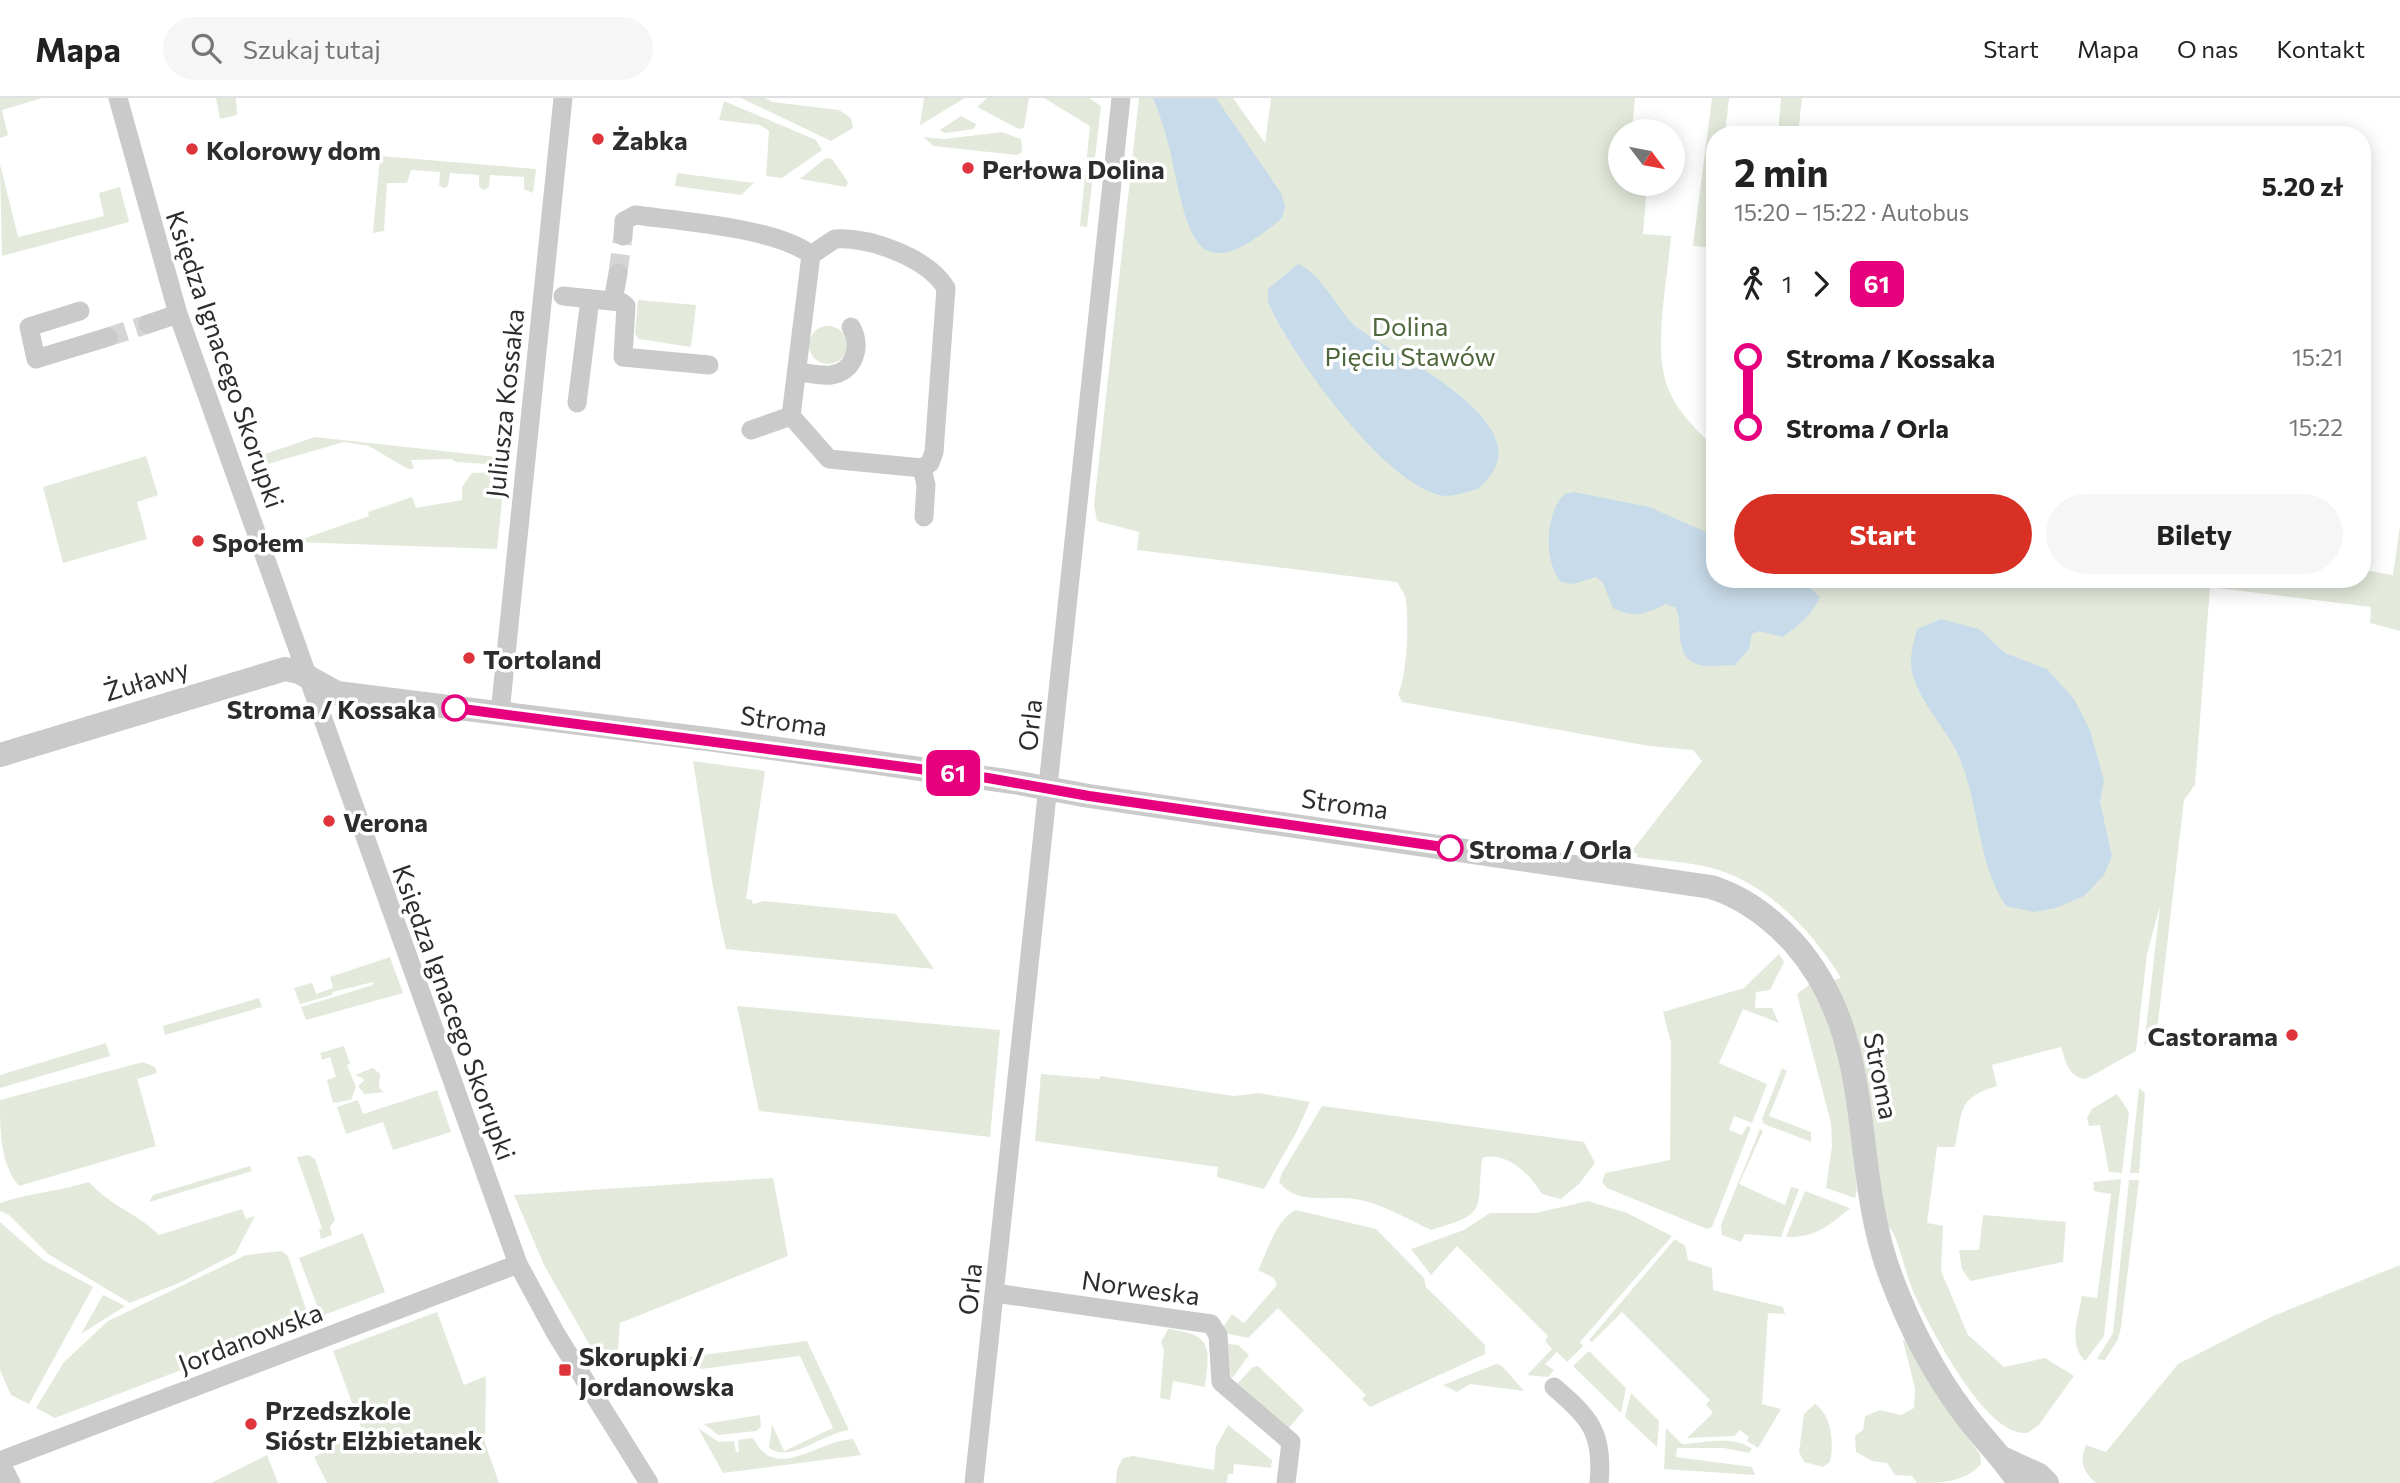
<!DOCTYPE html>
<html lang="pl">
<head>
<meta charset="utf-8">
<style>
  body { margin:0; font-family:Commissioner,sans-serif; background:#f6f6f6; color:#222; height:100vh; display:flex; flex-direction:column; font-size:26px; white-space:nowrap }
  * { box-sizing:border-box; margin:0 }
  p { font-size:23px; color:#767676 }
  .icon { flex:none; width:38px; height:38px; fill:none; stroke:currentColor; stroke-width:2; stroke-linecap:round; stroke-linejoin:round }
  .map { position:relative; flex:1; overflow:hidden }
  .details { position:absolute; left:1706px; top:28px; width:665px; height:462px; display:flex; flex-direction:column; background:#fff; border-radius:28px; box-shadow:0 4px 18px #0003 }
  .details>* { flex:none }
  .badge { padding:0 14px; border-radius:10px; font-size:24px; line-height:46px }
  .needle { width:46px; rotate:122deg }
  .tools { position:absolute; left:1608px; top:21px; display:grid; gap:14px }
  .tools a { display:grid; place-items:center; width:77px; height:77px; border-radius:50%; background:#fff; box-shadow:0 4px 18px #0003; font-size:35px }
  .map>.badge { position:absolute; translate:-50% -50%; box-shadow:0 0 0 4px #fff }
  .legs { display:flex; align-items:center; gap:10px; height:77px; padding:0 28px; font-size:23px }
  .legs p { margin-inline-start:auto }
  .summary { display:flex; align-items:center; justify-content:space-between; height:119px; padding:0 28px }
  h1 { font-size:38px; font-weight:700; line-height:52px }
  .primary-button { display:flex; gap:14px; margin-top:auto; padding:14px 28px }
  .primary-button a { flex:1; height:80px; border-radius:42px; background:#d93025; color:#fff; font-size:28px; font-weight:700; line-height:80px; text-align:center }
  .primary-button a+a { background:#f6f6f6; color:#222 }
  ul { padding:0 28px; list-style:none }
  li { display:flex; align-items:center; gap:24px; height:70px; font-size:26px }
  li i { display:grid; place-items:center; width:10px; height:100%; margin:0 9px; background:currentColor }
  li i::after { content:''; width:18px; height:18px; margin:-9px; border:5px solid; border-radius:50%; background:#fff }
  li p { margin-inline-start:auto }
  li:first-child i { background:linear-gradient(#0000 50%,currentColor 0) }
  li:last-child i { background:linear-gradient(currentColor 50%,#0000 0) }
  header { display:flex; align-items:center; gap:42px; box-sizing:border-box; height:98px; padding:0 35px; background:#fff; border-bottom:2px solid #e0e0e0 }
  header strong { font-size:33px }
  nav { display:flex; gap:38px; margin-inline-start:auto; font-size:24px }
  .search { width:490px; height:63px; background:#f6f6f6; display:flex; align-items:center; gap:18px; box-sizing:border-box; padding:0 24px; border-radius:38px; color:#767676; font-size:26px }
  .map>svg:first-child { display:block }
</style>
</head>
<body>
<header>
<strong>Mapa</strong>
<div class="search"><svg class="icon" aria-label="search" viewBox="0 0 24 24"><circle cx="10" cy="10" r="6"/><path d="M15 15l6 6"/></svg>Szukaj tutaj</div>
<nav><a>Start</a><a>Mapa</a><a>O nas</a><a>Kontakt</a></nav>
</header>
<div class="map">
<svg width="2400" height="1385" viewBox="0 0 2400 1385">
  <rect width="100%" height="100%" fill="#fff"/>
  <!-- green -->
  <g fill="#e3eadb">
    <polygon points="0,0 42,0 2,12 8,37 0,40"/>
    <polygon points="216,0 236,0 237,17 220,21"/>
    <polygon points="741,0 765,0 773,4 839,12 851,20 853,30 831,43"/>
    <polygon points="924,0 965,0 920,27"/>
    <polygon points="987,0 1029,0 1024,30 1019,31 977,9"/>
    <polygon points="1044,0 1089,0 1101,8 1087,129 1080,128 1090,28"/>
    <path d="M1139 0H1233L1265 45 1271 0H1635L1632 33H1620V86H1647L1643 136 1671 138C1668 180 1652 251 1668 290 1677 314 1697 332 1715 350V481H2362L2363 472 2393 477 2400 427V533L2370 525 2371 509 2210 489 2195 687 2184 702 2157 933 2144 948 2160 808 2147 856 2136 953 2086 981C2068 979 2066 964 2061 949L1992 967 1997 988C1957 1000 1963 1012 1955 1049H1937L1927 1125 1943 1128 1941 1173 1968 1237 2004 1269 2045 1260 2074 1278 2038 1328 2027 1335C1986 1339 1933 1234 1916 1200 1907 1183 1899 1141 1890 1130 1885 1125 1878 1121 1873 1117L1823 885 1841 880C1815 837 1774 793 1727 775 1700 764 1665 763 1636 759L1638 756 1631 754 1702 663 1693 652 1649 648 1402 604 1398 596C1407 579 1409 525 1406 503 1406 496 1400 490 1397 484L1137 452 1139 434 1097 423 1094 407Z"/>
    <polygon points="1712,0 1729,0 1725,37 1715,37 1715,69 1712,69 1708,103 1715,105 1715,150 1693,148"/>
    <polygon points="1781,0 1802,0 1798,37 1778,37"/>
    <polygon points="724,3 816,42 822,52 782,80 766,78 769,33 760,27 719,22"/>
    <polygon points="961,18 976,26 974,31 945,35 940,32"/>
    <polygon points="1002,34 1021,41 1022,54 1017,57 933,48 924,39 944,41"/>
    <polygon points="380,58 536,71 533,95 524,91 524,79 490,77 489,89 483,92 479,88 479,77 450,75 448,88 443,90 439,87 440,74 411,72 407,85 387,85 384,133 373,135"/>
    <polygon points="826,60 832,61 848,84 846,89 800,81"/>
    <polygon points="0,66 18,139 104,118 99,95 120,89 129,124 2,158"/>
    <polygon points="677,75 754,85 741,97 675,88"/>
    <polygon points="638,202 696,207 691,249 639,241 635,236"/>
    <circle cx="828" cy="247" r="19"/>
    <polygon points="315,339 506,360 505,367 456,364 451,361 411,362 414,371 408,371 369,348 344,344 268,366 265,356"/>
    <polygon points="146,358 158,397 137,404 147,441 63,465 43,389"/>
    <polygon points="505,374 497,451 294,444 369,418 368,414 412,399 416,410 462,402 462,389 472,375"/>
    <path d="M693 663 765 673 746 801 752 802 753 806 764 803 896 816 934 871 726 851C711 789 703 723 693 663Z"/>
    <polygon points="1779,856 1784,864 1770,892 1756,894 1755,910 1772,910 1779,925 1743,911 1719,965 1767,986 1752,1025 1734,1018 1729,1032 1742,1037 1747,1028 1751,1029 1712,1129 1707,1131 1607,1090 1602,1084 1605,1075 1670,1062 1671,945 1663,914 1744,890"/>
    <polygon points="390,859 403,895 306,922 301,909 373,887 373,884 333,894 332,897 300,906 294,890 312,885 316,896 333,890 330,879"/>
    <polygon points="1810,886 1834,935 1848,1008 1857,1092 1855,1100 1826,1090 1832,1048 1831,1025 1797,896"/>
    <polygon points="259,900 262,909 165,937 163,928"/>
    <polygon points="737,908 1000,932 990,1039 759,1013"/>
    <polygon points="106,945 110,958 0,990 0,977"/>
    <polygon points="344,948 350,966 347,967 356,989 351,1002 333,1005 327,982 336,979 330,959 322,962 320,955"/>
    <path d="M143 964 155 969 157 975 137 981 156 1048 19 1088C0 1066 0 1031 0 1002Z"/>
    <polygon points="373,970 380,976 379,990 384,994 364,996 358,988 364,983 363,980 355,977"/>
    <polygon points="1782,970 1787,973 1769,1018 1811,1034 1811,1044 1764,1026 1762,1021"/>
    <polygon points="1041,976 1100,981 1100,978 1234,998 1259,995 1310,1004 1297,1033 1264,1091 1217,1079 1218,1069 1035,1043"/>
    <polygon points="2139,990 2145,995 2139,1075 2130,1075"/>
    <polygon points="437,992 451,1034 393,1052 383,1024 346,1036 337,1009 358,1002 363,1016"/>
    <polygon points="2117,996 2129,1014 2122,1075 2109,1074 2100,1027 2089,1028 2087,1020 2092,1011"/>
    <path d="M1322 1008 1584 1044 1595 1065 1579 1086 1561 1101 1542 1096C1531 1077 1506 1052 1482 1060 1476 1114 1489 1115 1431 1132 1407 1121 1382 1105 1355 1101 1329 1097 1297 1108 1279 1084L1282 1075Z"/>
    <polygon points="1760,1031 1763,1033 1739,1086 1785,1107 1791,1089 1799,1091 1781,1139 1745,1136 1741,1144 1722,1137 1721,1127"/>
    <polygon points="309,1057 315,1061 335,1122 330,1129 332,1137 321,1141 319,1132 322,1130 297,1059"/>
    <polygon points="250,1068 252,1073 149,1104 153,1097"/>
    <polygon points="773,1080 788,1158 620,1225 618,1252 596,1258 544,1167 514,1097"/>
    <path d="M2121 1081 2104 1238 2085 1263C2068 1246 2078 1220 2082 1198L2097 1200 2111 1096 2094 1093 2093 1084Z"/>
    <polygon points="2129,1082 2139,1082 2121,1229 2118,1241 2105,1262 2097,1261 2113,1235"/>
    <path d="M89 1084C110 1108 137 1115 159 1137L242 1111 246 1121 255 1118 235 1156 181 1184 130 1205 48 1156 9 1117 0 1113V1105C29 1095 60 1093 89 1084Z"/>
    <path d="M1805 1093 1850 1110C1829 1128 1814 1140 1786 1139Z"/>
    <polygon points="1588,1103 1627,1115 1672,1138 1580,1244 1583,1248 1567,1264 1557,1254 1545,1266 1554,1272 1548,1279 1527,1277 1552,1251 1545,1243 1548,1238 1457,1148 1431,1177 1411,1151 1464,1132 1490,1115 1536,1115"/>
    <path d="M1296 1112 1376 1131 1424 1180 1426 1189 1485 1247V1256L1370 1309 1362 1301 1366 1297 1278 1210 1248 1240 1220 1234 1232 1216 1244 1225 1277 1187 1274 1180 1258 1172C1267 1154 1276 1121 1296 1112Z"/>
    <polygon points="1983,1117 2066,1124 2063,1164 1970,1183 1962,1171 1959,1152 1979,1152"/>
    <polygon points="0,1124 43,1162 93,1189 29,1306 11,1297 0,1272"/>
    <polygon points="363,1135 385,1194 321,1218 299,1160"/>
    <polygon points="1675,1141 1685,1148 1688,1162 1712,1170 1713,1192 1783,1209 1785,1216 1768,1215 1762,1306 1781,1311 1758,1350 1747,1343 1749,1339 1740,1332 1734,1338 1687,1340 1713,1315 1706,1307 1710,1302 1622,1214 1592,1244 1589,1242"/>
    <polygon points="282,1153 288,1158 310,1223 55,1320 36,1310 64,1264 108,1223 246,1157"/>
    <path d="M2400 1167V1385H2096C2083 1374 2079 1363 2086 1347L2106 1354 2178 1266 2273 1218Z"/>
    <polygon points="103,1197 125,1208 81,1236"/>
    <polygon points="437,1214 464,1287 486,1278 485,1345 499,1385 327,1385 314,1359 362,1332 333,1253"/>
    <path d="M1168 1231C1213 1237 1210 1248 1205 1289L1173 1283 1170 1302 1160 1300 1164 1252 1161 1244Z"/>
    <path d="M1907 1241 1933 1291 1980 1356 1981 1366C1965 1385 1939 1385 1917 1385L1912 1378 1895 1377 1887 1365 1872 1363 1856 1354 1855 1338 1863 1332 1865 1318 1880 1312 1901 1317 1914 1310 1915 1290 1903 1243Z"/>
    <path d="M807 1243 849 1332C825 1334 791 1366 769 1350L772 1326 784 1353 833 1330 800 1258 701 1271 699 1267 681 1268 680 1260Z"/>
    <polygon points="1228,1246 1238,1247 1249,1257 1231,1282"/>
    <polygon points="1589,1253 1626,1290 1621,1315 1573,1268"/>
    <polygon points="1496,1266 1502,1268 1524,1293 1470,1286 1457,1294 1443,1287"/>
    <polygon points="1258,1268 1304,1312 1287,1332 1235,1288 1253,1269"/>
    <polygon points="1631,1295 1659,1323 1657,1349 1625,1319"/>
    <path d="M1815 1306C1832 1317 1834 1346 1830 1364L1823 1369 1804 1364 1799 1354 1804 1316Z"/>
    <polygon points="760,1317 761,1329 756,1333 718,1337 704,1326"/>
    <polygon points="1228,1327 1272,1362 1271,1370 1234,1366 1233,1376 1228,1376 1227,1385 1116,1385 1117,1372 1123,1360 1133,1358 1214,1372 1216,1349"/>
    <path d="M698 1330 719 1344 734 1343 736 1354H739L738 1342 753 1340C776 1385 813 1344 853 1341L861 1357 723 1375Z"/>
    <path d="M1666 1330 1682 1346C1705 1345 1734 1337 1752 1351L1749 1355 1724 1350H1677L1676 1359 1752 1369 1755 1377 1664 1371Z"/>
    <polygon points="267,1357 278,1385 211,1385"/>
  </g>
  <!-- water -->
  <g fill="#c8dbea">
    <path d="M1153 0H1216L1281 95 1285 108 1282 120C1197 193 1189 142 1172 62 1168 42 1161 19 1153 0Z"/>
    <path d="M1298 166C1318 172 1339 213 1356 229 1390 254 1514 312 1497 365 1494 375 1485 384 1478 391 1469 393 1456 398 1446 398 1389 394 1289 254 1268 204V191Z"/>
    <path d="M1574 394 1649 409 1715 438V481H1800L1820 499C1811 518 1799 527 1783 539L1759 533 1752 536 1749 551 1735 567C1708 568 1682 574 1680 538 1679 528 1680 520 1676 510L1666 506C1645 516 1635 521 1613 510L1603 485 1596 479 1573 486 1561 484C1543 463 1545 414 1565 396Z"/>
    <path d="M1941 521 1979 531 2005 555 2047 571 2074 601 2090 632 2104 683 2100 704 2112 758 2104 777 2084 798 2056 810 2034 814 2006 808C1977 764 1980 710 1960 661 1948 632 1922 608 1913 578 1908 562 1913 547 1917 531Z"/>
  </g>
  <g fill="none" stroke-linecap="round" stroke-linejoin="round">
    <!-- minor-tunnel -->
    <g stroke="#d5d5d5" stroke-width="19" stroke-dasharray="19 10" stroke-linecap="butt">
      <polyline points="618,175 623,138"/>
      <polyline points="108,239 148,226"/>
    </g>
    <!-- minor -->
    <g stroke="#cacaca" stroke-width="19">
      <polyline points="118,0 178,216 518,1166 556,1236 649,1385"/>
      <path d="M623 138 624 123 635 117C679 123 778 130 811 157"/>
      <path d="M835 141C869 139 927 159 946 190L934 354 930 365 922 370 829 361 791 318 811 157Z"/>
      <polyline points="563,198 621,204 626,208 623,259 709,267"/>
      <polyline points="613,203 618,175"/>
      <polyline points="80,213 29,229 36,261 108,239"/>
      <polyline points="148,226 178,216"/>
      <path d="M797 274C808 275 821 278 831 277 855 274 862 247 851 229"/>
      <polyline points="577,305 590,201"/>
      <polyline points="751,332 791,318"/>
      <polyline points="922,370 926,387 924,419"/>
      <polyline points="500,615 563,0"/>
      <polyline points="995,1195 1211,1226 1218,1237 1221,1284 1291,1344 1286,1385"/>
      <path d="M1554 1289C1590 1320 1604 1335 1599 1385"/>
      <polyline points="0,1363 518,1166"/>
      <polyline points="0,1364 11,1385"/>
      <polyline points="974,1385 1121,0"/>
    </g>
    <!-- tertiary -->
    <g stroke="#cacaca" stroke-width="24">
      <path d="M0 657 285 571 299 574 337 595 715 642 1013 684 1089 698 1711 789C1743 799 1770 819 1793 844 1880 941 1848 1066 1891 1179 1909 1227 1933 1274 1963 1314 1981 1339 2003 1359 2019 1385"/>
      <polyline points="2004,1361 2039,1377 2047,1385"/>
    </g>
  </g>
  <g fill="none" stroke-linecap="round" stroke-linejoin="round">
    <defs>
      <polyline id="line-1" points="455,610 988,680 1089,698 1450,750"/>
    </defs>
    <!-- line-1 casing -->
    <use href="#line-1" stroke="#fff" stroke-width="16"/>
    <!-- line-1 -->
    <use href="#line-1" stroke="#e6007e" stroke-width="10"/>
  </g>
  <!-- markers -->
  <g fill="#de353c" stroke="#fff" stroke-width="2.5">
    <circle cx="598" cy="41" r="7"/>
    <circle cx="192" cy="51" r="7"/>
    <circle cx="968" cy="70" r="7"/>
    <circle cx="198" cy="443" r="7"/>
    <circle cx="469" cy="560" r="7"/>
    <circle cx="329" cy="723" r="7"/>
    <circle cx="2292" cy="937" r="7"/>
    <rect x="558" y="1265" width="14" height="14" rx="3.5"/>
    <circle cx="251" cy="1326" r="7"/>
  </g>
  <g fill="#fff" stroke="#e6007e" stroke-width="3.5">
    <circle cx="455" cy="610" r="12"/>
    <circle cx="1450" cy="750" r="12"/>
  </g>
  <g text-anchor="middle" dominant-baseline="central" stroke-width="7" stroke-linejoin="round" paint-order="stroke">
    <!-- poi labels -->
    <g font-size="26" font-weight="bold" fill="#2d2d2d" stroke="#fff" text-anchor="start">
      <text x="612" y="41">Żabka</text>
      <text x="206" y="51">Kolorowy dom</text>
      <text x="982" y="70">Perłowa Dolina</text>
      <text x="212" y="443">Społem</text>
      <text x="483" y="560">Tortoland</text>
      <text x="343" y="723">Verona</text>
      <text x="2278" y="937" text-anchor="end">Castorama</text>
      <text x="579" y="1257">Skorupki /<tspan x="579" dy="30">Jordanowska</tspan></text>
      <text x="265" y="1311">Przedszkole<tspan x="265" dy="30">Sióstr Elżbietanek</tspan></text>
    </g>
    <!-- park labels -->
    <g font-size="26" fill="#4f673c" stroke="#fff">
      <text x="1410" y="227">Dolina<tspan x="1410" dy="30">Pięciu Stawów</tspan></text>
    </g>
    <!-- street labels -->
    <g font-size="26" fill="#2d2d2d" stroke="#fff">
      <text transform="translate(226 261) rotate(71)">Księdza Ignacego Skorupki</text>
      <text transform="translate(504 305) rotate(-84)">Juliusza Kossaka</text>
      <text transform="translate(146 581) rotate(-17)">Żuławy</text>
      <text transform="translate(784 622) rotate(8)">Stroma</text>
      <text transform="translate(1029 627) rotate(-84)">Orla</text>
      <text transform="translate(1345 705) rotate(8)">Stroma</text>
      <text transform="translate(455 914) rotate(70)">Księdza Ignacego Skorupki</text>
      <text transform="translate(1882 978) rotate(79)">Stroma</text>
      <text transform="translate(1141 1189) rotate(8)">Norweska</text>
      <text transform="translate(969 1191) rotate(-84)">Orla</text>
      <text transform="translate(250 1239) rotate(-21)">Jordanowska</text>
    </g>
    <!-- stop labels -->
    <g font-size="26" font-weight="bold" fill="#2d2d2d" stroke="#fff" text-anchor="end">
      <text x="436" y="610">Stroma / Kossaka</text>
      <text x="1469" y="750" text-anchor="start">Stroma / Orla</text>
    </g>
  </g>
</svg>
<div class="tools">
<a><svg class="needle" viewBox="-14 -14 28 28"><path d="M0-13l5 13h-10z" fill="#e53935"/><path d="M0 13l5-13h-10z" fill="#767676"/></svg></a>
</div>
<b class="badge" style="left:953px;top:675px;background:#e6007e;color:#fff">61</b>
<section class="details">
<div class="summary"><div><h1>2 min</h1><p>15:20 – 15:22 · Autobus</p></div><b>5.20 zł</b></div>
<div class="legs"><svg class="icon" aria-label="walk" viewBox="0 0 24 24"><circle cx="13" cy="4" r="2"/><path d="M13 8l-2 6 4 7M11 14l-3 7M7 12l3-4h3l4 4"/></svg>1<svg class="icon" aria-label="forward" viewBox="0 0 24 24"><path d="M9 5l7 7-7 7"/></svg><b class="badge" style="background:#e6007e;color:#fff">61</b></div>
<ul>
<li><i style="color:#e6007e"></i><b>Stroma / Kossaka</b><p>15:21</p></li>
<li><i style="color:#e6007e"></i><b>Stroma / Orla</b><p>15:22</p></li>
</ul>
<div class="primary-button"><a>Start</a><a>Bilety</a></div>
</section>
</div>
</body>
</html>
